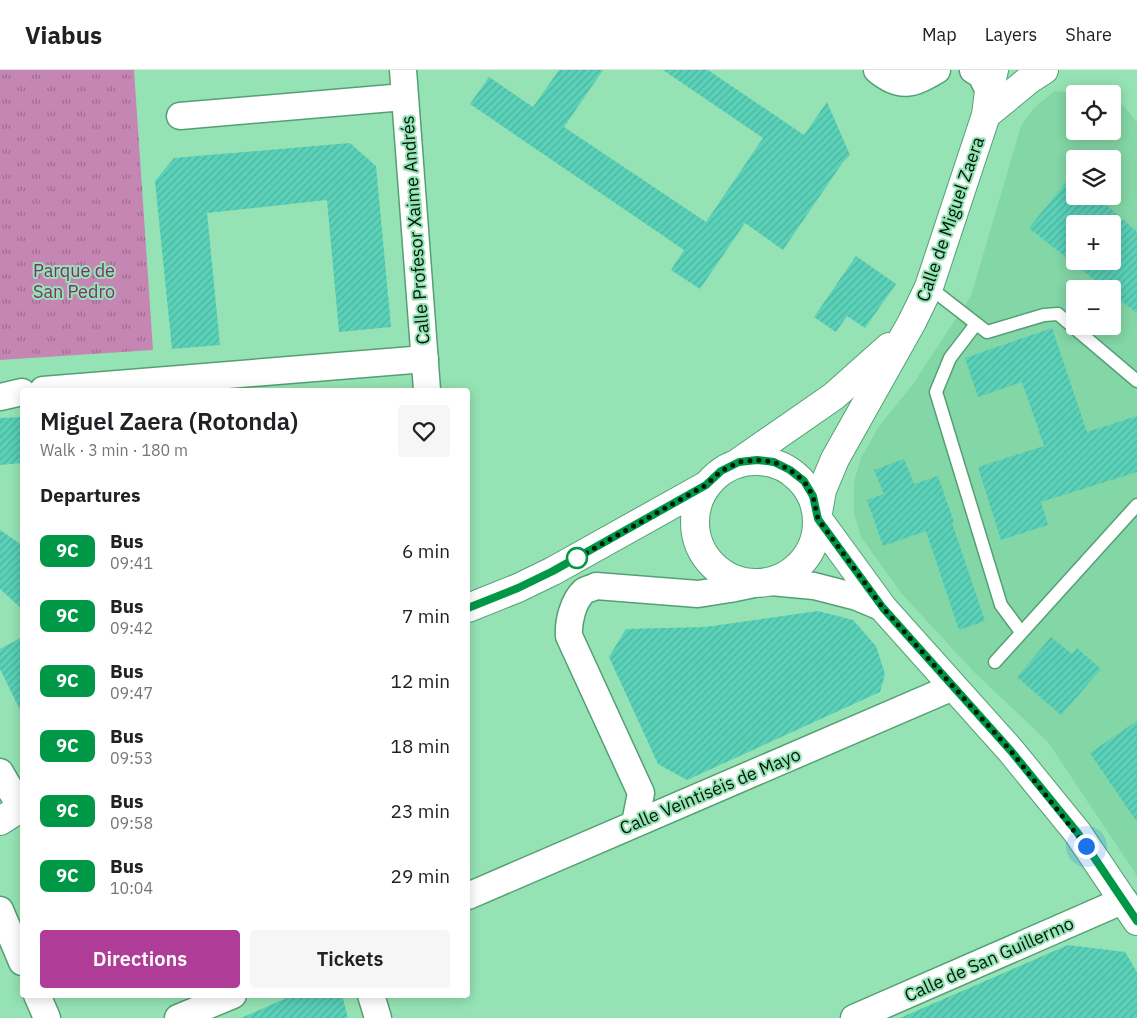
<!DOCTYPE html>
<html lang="en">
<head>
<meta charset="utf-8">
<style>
  body { margin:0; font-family:"IBM Plex Sans",sans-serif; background:#f6f6f6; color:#202124; height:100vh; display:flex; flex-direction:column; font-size:19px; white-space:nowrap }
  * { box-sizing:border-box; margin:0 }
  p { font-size:16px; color:#757577 }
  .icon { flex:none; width:28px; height:28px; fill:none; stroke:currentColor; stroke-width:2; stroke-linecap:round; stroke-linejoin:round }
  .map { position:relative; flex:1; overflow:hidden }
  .sheet { position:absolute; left:20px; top:318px; width:450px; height:610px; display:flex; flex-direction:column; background:#fff; border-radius:5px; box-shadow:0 2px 12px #0003 }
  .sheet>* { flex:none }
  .badge { padding:0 10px; border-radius:8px; font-size:18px; line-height:32px }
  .buttons { position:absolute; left:1066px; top:15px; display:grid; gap:10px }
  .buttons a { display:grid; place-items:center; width:55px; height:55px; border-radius:5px; background:#fff; box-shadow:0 2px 12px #0003; font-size:25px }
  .you { position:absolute; width:25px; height:25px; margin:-12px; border:4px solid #fff; border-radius:50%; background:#1a73e8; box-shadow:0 0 0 8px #1a73e833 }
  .map>.badge { position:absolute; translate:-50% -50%; box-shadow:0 0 0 2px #fff }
  h2 { padding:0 20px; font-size:19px; line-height:45px }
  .round { display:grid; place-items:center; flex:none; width:52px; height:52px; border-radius:5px; background:#f6f6f6 }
  .overview { display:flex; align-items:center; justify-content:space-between; height:85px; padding:0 20px }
  h1 { font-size:24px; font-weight:600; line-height:38px }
  .button { display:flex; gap:10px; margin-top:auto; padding:10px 20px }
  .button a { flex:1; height:58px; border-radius:5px; background:#af3c97; color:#fff; font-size:20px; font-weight:600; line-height:58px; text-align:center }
  .button a+a { background:#f6f6f6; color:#202124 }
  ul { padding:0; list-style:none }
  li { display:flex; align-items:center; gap:15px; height:65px; padding:0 20px }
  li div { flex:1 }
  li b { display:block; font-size:19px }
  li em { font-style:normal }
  li .badge { min-width:55px; font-weight:700; text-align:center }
  header { display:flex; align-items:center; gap:30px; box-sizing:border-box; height:70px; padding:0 25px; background:#fff; border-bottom:1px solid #e0e0e0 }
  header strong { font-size:24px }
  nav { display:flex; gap:28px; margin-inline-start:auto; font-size:18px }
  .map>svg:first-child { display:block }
</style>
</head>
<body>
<header>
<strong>Viabus</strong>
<nav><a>Map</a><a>Layers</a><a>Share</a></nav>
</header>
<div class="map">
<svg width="1137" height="948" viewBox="0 0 1137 948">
  <defs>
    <pattern id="park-tufts" width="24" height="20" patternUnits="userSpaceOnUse" patternTransform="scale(1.25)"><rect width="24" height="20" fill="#c586b4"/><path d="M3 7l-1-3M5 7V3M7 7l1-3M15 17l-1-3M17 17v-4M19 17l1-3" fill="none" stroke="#9e6d91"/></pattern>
    <pattern id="building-hatch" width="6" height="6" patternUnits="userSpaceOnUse" patternTransform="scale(1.25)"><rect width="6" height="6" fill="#5ad1b8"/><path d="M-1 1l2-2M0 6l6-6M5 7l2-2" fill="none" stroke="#4cb39d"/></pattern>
  </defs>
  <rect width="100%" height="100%" fill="#95e3b4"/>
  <!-- built -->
  <path fill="#83d6a5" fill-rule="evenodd" d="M1054 21 1080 24H1075V61H1112L1113 29 1118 30 1137 52V806L1048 672 974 602 901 523 861 467 854 443V411L861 388 878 358 913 314 971 226 1021 56 1033 39ZM1075 89H1112V126H1075ZM1075 154H1112V191H1075ZM1075 219H1112V256H1075Z"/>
  <!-- park -->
  <polygon fill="url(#park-tufts)" points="0,0 134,0 153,280 0,290"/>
  <!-- building -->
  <g fill="url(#building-hatch)" fill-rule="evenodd">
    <polygon points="559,0 603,0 564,57 706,152 763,68 663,0 708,0 804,65 827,32 850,85 843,92 783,180 745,153 700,219 671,200 684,180 470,34 489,7 533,37"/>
    <polygon points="350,73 376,96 391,257 339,262 327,130 207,143 220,275 172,279 155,111 174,88"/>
    <path d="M1075 101V126H1096L1137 162V243L1112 224V219H1106L1029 158ZM1075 154H1112V191H1075Z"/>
    <polygon points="856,186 896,214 865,258 847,246 836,262 814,247"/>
    <polygon points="1052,258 1087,362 1137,346 1137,402 1041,432 1048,455 1001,470 978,397 1044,376 1022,312 978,327 965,288"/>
    <polygon points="22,347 22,393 0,395 0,348"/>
    <polygon points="904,389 914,414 938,406 954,452 952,453 985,551 959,560 926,461 883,476 867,430 884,424 874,400"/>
    <polygon points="0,460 22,475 22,539 0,519"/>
    <polygon points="818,541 853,550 876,576 885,604 880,622 687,710 658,694 609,587 626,559 705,557"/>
    <polygon points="22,567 22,644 0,599 0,579"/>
    <polygon points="1051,567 1072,584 1077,578 1101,599 1061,645 1017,607"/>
    <polygon points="1137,651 1137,752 1090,683"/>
    <polygon points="1068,875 1125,882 1137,902 1137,948 900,948"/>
    <polygon points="294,925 342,925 348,948 241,948"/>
  </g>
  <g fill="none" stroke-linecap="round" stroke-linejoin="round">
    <defs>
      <g id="service">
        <polyline points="929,217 987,262 1044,245 1058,244 1137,311"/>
        <polyline points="976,254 950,288 936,322 1001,535 1021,562"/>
        <polyline points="995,592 1137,435"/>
      </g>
      <g id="minor">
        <polyline points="403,0 427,320"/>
        <path d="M877 0C900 19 912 15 937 0"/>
        <polyline points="973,0 981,5 989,21"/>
        <polyline points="180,46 404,27"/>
        <polyline points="43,320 425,289"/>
        <polyline points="0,327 22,322"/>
        <polyline points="771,512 814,516 857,527 883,538"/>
        <polyline points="0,702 21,738"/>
        <path d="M635 753 641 723 569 566C568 552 573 531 584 521 587 519 593 518 596 516L698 524 730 519 754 514"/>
        <polyline points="468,826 953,617"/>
        <polyline points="0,840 22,892"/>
        <polyline points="37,925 47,948"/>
        <polyline points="371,925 378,948"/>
        <polyline points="178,948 233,925"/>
        <polyline points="854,948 1124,830"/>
      </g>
      <g id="tertiary">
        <polyline points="986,45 1030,9 1044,0"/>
        <circle cx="756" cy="452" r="61"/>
        <polyline points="739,392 834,326 889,277"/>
        <polyline points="818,443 822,420 835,389 912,252 929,217 986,45 989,21 994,0"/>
        <polyline points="818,449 883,538 1011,681 1077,762 1137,851"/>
        <polyline points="468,538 518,518 553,501 707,415"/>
        <polyline points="0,751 22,737"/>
      </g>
    </defs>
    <!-- service casing -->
    <use href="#service" stroke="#54a074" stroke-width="15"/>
    <!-- minor casing -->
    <use href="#minor" stroke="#54a074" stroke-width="29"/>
    <!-- tertiary casing -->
    <use href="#tertiary" stroke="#54a074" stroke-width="30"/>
    <!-- service -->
    <use href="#service" stroke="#fff" stroke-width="12"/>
    <!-- minor -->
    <use href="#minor" stroke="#fff" stroke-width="26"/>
    <!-- tertiary -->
    <use href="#tertiary" stroke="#fff" stroke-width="28"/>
  </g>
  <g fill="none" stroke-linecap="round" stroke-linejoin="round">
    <defs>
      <polyline id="line" points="468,538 518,518 553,501 706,415 721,401 739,392 757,390 774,392 790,400 804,411 813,426 818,449 883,538 1011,681 1077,762 1137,851"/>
    </defs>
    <!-- line casing -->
    <use href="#line" stroke="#fff" stroke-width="11"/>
    <!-- line -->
    <use href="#line" stroke="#009846" stroke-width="8"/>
    <!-- walk -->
    <polyline stroke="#001a0a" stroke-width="5" stroke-dasharray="0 9" points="577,488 570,492 706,415 721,401 739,392 757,390 774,392 790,400 804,411 813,426 818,449 883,538 1011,681 1086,776"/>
  </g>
  <!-- markers -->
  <circle fill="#fff" stroke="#009846" stroke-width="2.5" cx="577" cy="488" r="10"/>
  <g text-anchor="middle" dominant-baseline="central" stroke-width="4" stroke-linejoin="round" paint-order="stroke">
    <!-- street labels -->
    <g font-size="18" fill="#001a0a" stroke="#95e3b4">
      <text transform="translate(950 149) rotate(-71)">Calle de Miguel Zaera</text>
      <text transform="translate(415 160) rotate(-94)">Calle Profesor Xaime Andrés</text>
      <text transform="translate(710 721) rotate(-23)">Calle Veintiséis de Mayo</text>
      <text transform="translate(989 889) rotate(-24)">Calle de San Guillermo</text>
    </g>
    <!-- park labels -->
    <g font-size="18" fill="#832d71" stroke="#95e3b4">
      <text x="74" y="200">Parque de<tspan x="74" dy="21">San Pedro</tspan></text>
    </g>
  </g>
</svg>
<div class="buttons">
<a><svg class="icon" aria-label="locate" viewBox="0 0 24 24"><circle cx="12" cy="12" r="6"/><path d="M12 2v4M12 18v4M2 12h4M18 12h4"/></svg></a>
<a><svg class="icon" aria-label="layers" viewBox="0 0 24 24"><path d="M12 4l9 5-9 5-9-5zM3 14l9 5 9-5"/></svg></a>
<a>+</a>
<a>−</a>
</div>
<div class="you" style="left:1086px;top:776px"></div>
<section class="sheet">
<div class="overview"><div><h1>Miguel Zaera (Rotonda)</h1><p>Walk · 3 min · 180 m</p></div><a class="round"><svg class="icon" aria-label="heart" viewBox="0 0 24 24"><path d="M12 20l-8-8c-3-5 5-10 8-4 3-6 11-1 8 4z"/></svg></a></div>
<h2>Departures</h2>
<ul>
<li><span class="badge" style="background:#009846;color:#fff">9C</span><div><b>Bus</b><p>09:41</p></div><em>6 min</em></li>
<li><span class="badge" style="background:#009846;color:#fff">9C</span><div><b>Bus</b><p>09:42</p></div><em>7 min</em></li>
<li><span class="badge" style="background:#009846;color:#fff">9C</span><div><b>Bus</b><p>09:47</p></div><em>12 min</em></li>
<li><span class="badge" style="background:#009846;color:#fff">9C</span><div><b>Bus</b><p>09:53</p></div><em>18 min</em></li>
<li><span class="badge" style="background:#009846;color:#fff">9C</span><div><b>Bus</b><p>09:58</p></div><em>23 min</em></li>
<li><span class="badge" style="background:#009846;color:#fff">9C</span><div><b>Bus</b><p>10:04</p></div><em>29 min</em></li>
</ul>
<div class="button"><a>Directions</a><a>Tickets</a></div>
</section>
</div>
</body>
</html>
